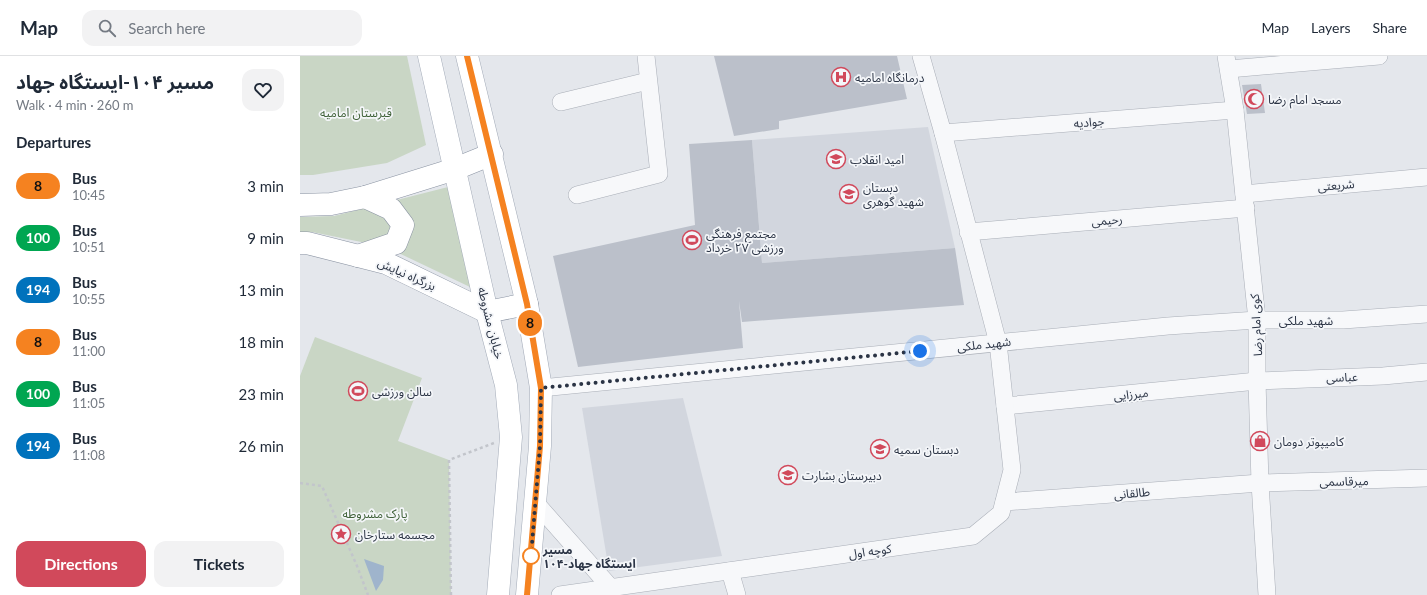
<!DOCTYPE html>
<html lang="en">
<head>
<meta charset="utf-8">
<style>
  body { margin:0; font-family:Lato,"Noto Sans Arabic",sans-serif; background:#f2f2f3; color:#1f2937; height:100vh; display:flex; flex-direction:column; font-size:15px; white-space:nowrap }
  * { box-sizing:border-box; margin:0 }
  p { font-size:13px; color:#747a83 }
  .icon { flex:none; width:22px; height:22px; fill:none; stroke:currentColor; stroke-width:2; stroke-linecap:round; stroke-linejoin:round }
  .map { position:relative; flex:1; overflow:hidden }
  .details { display:flex; flex-direction:column; background:#fff; width:300px }
  .details>* { flex:none }
  .badge { padding:0 8px; border-radius:13px; font-size:14px; line-height:26px }
  .you { position:absolute; width:20px; height:20px; margin:-10px; border:3px solid #fff; border-radius:50%; background:#1a73e8; box-shadow:0 0 0 6px #1a73e833 }
  .map>.badge { position:absolute; translate:-50% -50%; box-shadow:0 0 0 2px #fff }
  h2 { padding:0 16px; font-size:15px; line-height:36px }
  .round { display:grid; place-items:center; flex:none; width:42px; height:42px; border-radius:12px; background:#f2f2f3 }
  .headline { display:flex; align-items:center; justify-content:space-between; height:68px; padding:0 16px }
  h1 { font-size:19px; font-weight:700; line-height:30px }
  .action { display:flex; gap:8px; margin-top:auto; padding:8px 16px }
  .action a { flex:1; height:46px; border-radius:12px; background:#d1495b; color:#fff; font-size:16px; font-weight:700; line-height:46px; text-align:center }
  .action a+a { background:#f2f2f3; color:#1f2937 }
  ul { padding:0; list-style:none }
  li { display:flex; align-items:center; gap:12px; height:52px; padding:0 16px }
  li div { flex:1 }
  li b { display:block; font-size:15px }
  li em { font-style:normal }
  li .badge { min-width:44px; font-weight:700; text-align:center }
  header { display:flex; align-items:center; gap:24px; box-sizing:border-box; height:56px; padding:0 20px; background:#fff; border-bottom:1px solid #e0e1e3 }
  header strong { font-size:19px }
  nav { display:flex; gap:22px; margin-inline-start:auto; font-size:14px }
  .search { width:280px; height:36px; background:#f2f2f3; display:flex; align-items:center; gap:10px; box-sizing:border-box; padding:0 14px; border-radius:12px; color:#747a83; font-size:15px }
  main { display:flex; flex:1; min-height:0 }
  .map>svg:first-child { display:block }
</style>
</head>
<body>
<header>
<strong>Map</strong>
<div class="search"><svg class="icon" aria-label="search" viewBox="0 0 24 24"><circle cx="10" cy="10" r="6"/><path d="M15 15l6 6"/></svg>Search here</div>
<nav><a>Map</a><a>Layers</a><a>Share</a></nav>
</header>
<main>
<section class="details">
<div class="headline"><div><h1>مسیر ۱۰۴-ایستگاه جهاد</h1><p>Walk · 4 min · 260 m</p></div><a class="round"><svg class="icon" aria-label="heart" viewBox="0 0 24 24"><path d="M12 20l-8-8c-3-5 5-10 8-4 3-6 11-1 8 4z"/></svg></a></div>
<h2>Departures</h2>
<ul>
<li><span class="badge" style="background:#f58220;color:#111">8</span><div><b>Bus</b><p>10:45</p></div><em>3 min</em></li>
<li><span class="badge" style="background:#00a651;color:#fff">100</span><div><b>Bus</b><p>10:51</p></div><em>9 min</em></li>
<li><span class="badge" style="background:#0072bc;color:#fff">194</span><div><b>Bus</b><p>10:55</p></div><em>13 min</em></li>
<li><span class="badge" style="background:#f58220;color:#111">8</span><div><b>Bus</b><p>11:00</p></div><em>18 min</em></li>
<li><span class="badge" style="background:#00a651;color:#fff">100</span><div><b>Bus</b><p>11:05</p></div><em>23 min</em></li>
<li><span class="badge" style="background:#0072bc;color:#fff">194</span><div><b>Bus</b><p>11:08</p></div><em>26 min</em></li>
</ul>
<div class="action"><a>Directions</a><a>Tickets</a></div>
</section>
<div class="map">
<svg width="1127" height="539" viewBox="0 0 1127 539">
  <rect width="100%" height="100%" fill="#e4e7ec"/>
  <!-- built -->
  <g fill="#d2d6de">
    <polygon points="628,71 655,192 462,207 452,84"/>
    <polygon points="383,342 422,500 309,515 282,352"/>
  </g>
  <!-- green -->
  <g fill="#c9d6c5">
    <polygon points="0,0 107,0 126,89 87,107 13,119 0,119"/>
    <polygon points="148,131 170,231 86,191 12,176 0,176 0,161 34,160"/>
    <polygon points="15,281 122,322 98,385 149,404 151,539 0,539 0,320"/>
  </g>
  <!-- water -->
  <polygon fill="#9fb4cc" points="64,503 84,510 83,524 76,535"/>
  <!-- building -->
  <g fill="#bbc0ca">
    <polygon points="414,0 597,0 607,43 479,65 479,73 434,80"/>
    <polygon points="961,28 965,57 947,58 942,29"/>
    <polygon points="452,84 462,207 655,192 664,249 442,266 439,245 443,292 278,311 253,200 395,169 389,88"/>
  </g>
  <g fill="none" stroke-linecap="round" stroke-linejoin="round">
    <defs>
      <g id="minor">
        <polyline points="926,0 935,54 957,264 957,325 960,427 967,539"/>
        <polyline points="929,13 1079,0"/>
        <polyline points="261,46 348,25"/>
        <polyline points="643,77 935,54"/>
        <polyline points="944,138 1127,121"/>
        <polyline points="277,139 359,118 346,0"/>
        <polyline points="668,176 946,152"/>
        <polyline points="241,332 868,270 957,264 1043,264 1127,258"/>
        <polyline points="705,350 957,325 1083,320 1127,316"/>
        <polyline points="235,446 311,532"/>
        <polyline points="704,446 960,427 1127,422"/>
        <polyline points="430,515 437,539"/>
        <polyline points="260,539 673,480 701,457 712,414 698,287 643,77 621,0"/>
      </g>
      <g id="major">
        <polyline points="129,0 187,256 206,329 211,381 198,539"/>
        <polyline points="167,0 227,248 241,332 240,390 227,539"/>
      </g>
      <g id="highway">
        <polyline points="0,149 31,148 65,141 155,113 192,98"/>
        <polyline points="0,187 7,187 86,207 187,256 227,248"/>
        <polyline points="58,200 96,187 103,169 91,153 65,141"/>
      </g>
    </defs>
    <!-- minor casing -->
    <use href="#minor" stroke="#a9aeb7" stroke-width="18"/>
    <!-- major casing -->
    <use href="#major" stroke="#a3abb8" stroke-width="23"/>
    <!-- highway casing -->
    <use href="#highway" stroke="#8b94a3" stroke-width="23"/>
    <!-- path -->
    <g stroke="#c2c5cb" stroke-width="2.5" stroke-dasharray="3 3" stroke-linecap="butt">
      <polyline points="0,427 22,430 57,510 68,539"/>
      <polyline points="151,539 149,404 194,387"/>
    </g>
    <!-- minor -->
    <use href="#minor" stroke="#f7f8fa" stroke-width="17"/>
    <!-- major -->
    <use href="#major" stroke="#fff" stroke-width="22"/>
    <!-- highway -->
    <use href="#highway" stroke="#fff" stroke-width="22"/>
  </g>
  <g fill="none" stroke-linecap="round" stroke-linejoin="round">
    <defs>
      <polyline id="line" points="167,0 227,248 241,332 240,390 227,539"/>
    </defs>
    <!-- line casing -->
    <use href="#line" stroke="#fff" stroke-width="9"/>
    <!-- line -->
    <use href="#line" stroke="#f58220" stroke-width="6"/>
    <!-- walk -->
    <polyline stroke="#2b3445" stroke-width="4" stroke-dasharray="0 7.2" points="231,500 240,390 241,332 620,295"/>
  </g>
  <!-- icons -->
  <defs>
    <symbol id="hospital-ring" viewBox="-11 -11 22 22"><circle r="9.5" fill="#f4f6f9" stroke="#d1495b" stroke-width="1.5"/><path d="M-5-5h3v3.5h4V-5h3V5h-3V1.5h-4V5h-3Z" fill="#d1495b"/></symbol>
    <symbol id="mosque-ring" viewBox="-11 -11 22 22"><circle r="9.5" fill="#f4f6f9" stroke="#d1495b" stroke-width="1.5"/><path d="M3.5-4.9A6 6 0 1 0 3.5 4.9A5 5 0 1 1 3.5-4.9Z" fill="#d1495b"/></symbol>
    <symbol id="school-ring" viewBox="-11 -11 22 22"><circle r="9.5" fill="#f4f6f9" stroke="#d1495b" stroke-width="1.5"/><path d="M0-5L7-2L0 1L-7-2ZM-4 1L0 2.5L4 1V4Q0 6-4 4Z" fill="#d1495b"/></symbol>
    <symbol id="stadium-ring" viewBox="-11 -11 22 22"><circle r="9.5" fill="#f4f6f9" stroke="#d1495b" stroke-width="1.5"/><path d="M0-5a6.5 5 0 1 0 0 10a6.5 5 0 1 0 0-10ZM-3.5-1.8h7v3.6h-7Z" fill="#d1495b"/></symbol>
    <symbol id="shop-ring" viewBox="-11 -11 22 22"><circle r="9.5" fill="#f4f6f9" stroke="#d1495b" stroke-width="1.5"/><path d="M-5-2.5h2.3a2.7 3.5 0 0 1 5.4 0H5L5.5 6h-11ZM-1.5-2.5h3a1.5 2.3 0 0 0-3 0Z" fill="#d1495b"/></symbol>
    <symbol id="sight-ring" viewBox="-11 -11 22 22"><circle r="9.5" fill="#f4f6f9" stroke="#d1495b" stroke-width="1.5"/><path d="M0-6L1.8-2.2L6-1.7L2.9 1.2L3.7 5.4L0 3.3L-3.7 5.4L-2.9 1.2L-6-1.7L-1.8-2.2Z" fill="#d1495b"/></symbol>
  </defs>
  <g fill-rule="evenodd">
    <use href="#hospital-ring" x="530" y="10" width="22" height="22"/>
    <use href="#mosque-ring" x="943" y="32" width="22" height="22"/>
    <use href="#school-ring" x="525" y="92" width="22" height="22"/>
    <use href="#school-ring" x="538" y="127" width="22" height="22"/>
    <use href="#stadium-ring" x="381" y="173" width="22" height="22"/>
    <use href="#stadium-ring" x="47" y="324" width="22" height="22"/>
    <use href="#shop-ring" x="949" y="374" width="22" height="22"/>
    <use href="#school-ring" x="569" y="382" width="22" height="22"/>
    <use href="#school-ring" x="477" y="408" width="22" height="22"/>
    <use href="#sight-ring" x="30" y="467" width="22" height="22"/>
  </g>
  <!-- markers -->
  <circle fill="#fff" stroke="#f58220" stroke-width="2" cx="231" cy="500" r="8"/>
  <g text-anchor="middle" dominant-baseline="central" stroke-width="3.5" stroke-linejoin="round" paint-order="stroke">
    <!-- poi labels -->
    <g font-size="12" fill="#2b3445" stroke="#f4f6f9" text-anchor="start">
      <text x="555" y="21">درمانگاه امامیه</text>
      <text x="968" y="43">مسجد امام رضا</text>
      <text x="550" y="103">امید انقلاب</text>
      <text x="563" y="131">دبستان<tspan x="563" dy="14">شهید گوهری</tspan></text>
      <text x="406" y="177">مجتمع فرهنگی<tspan x="406" dy="14">ورزشی ۲۷ خرداد</tspan></text>
      <text x="72" y="335">سالن ورزشی</text>
      <text x="974" y="385">کامیپوتر دومان</text>
      <text x="594" y="393">دبستان سمیه</text>
      <text x="502" y="419">دبیرستان بشارت</text>
      <text x="55" y="478">مجسمه ستارخان</text>
    </g>
    <!-- park labels -->
    <g font-size="12" fill="#3f6138" stroke="#f4f6f9">
      <text x="56" y="56">قبرستان امامیه</text>
      <text x="75" y="457">پارک مشروطه</text>
    </g>
    <!-- street labels -->
    <g font-size="12" fill="#2b3445" stroke="#f4f6f9">
      <text transform="translate(789 66) rotate(-5)">جوادیه</text>
      <text transform="translate(1036 129) rotate(-5)">شریعتی</text>
      <text transform="translate(807 164) rotate(-5)">رحیمی</text>
      <text transform="translate(107 218) rotate(24)">بزرگراه نیایش</text>
      <text x="1006" y="264">شهید ملکی</text>
      <text transform="translate(191 267) rotate(76)">خیابان مشروطه</text>
      <text transform="translate(956 269) rotate(-93)">کوی امام رضا</text>
      <text transform="translate(684 288) rotate(-6)">شهید ملکی</text>
      <text transform="translate(1042 321) rotate(-2)">عباسی</text>
      <text transform="translate(831 338) rotate(-6)">میرزایی</text>
      <text transform="translate(1044 425) rotate(-1)">میرقاسمی</text>
      <text transform="translate(832 437) rotate(-5)">طالقانی</text>
      <text transform="translate(570 495) rotate(-8)">کوچه اول</text>
    </g>
    <!-- stop labels -->
    <g font-size="12" font-weight="bold" fill="#2b3445" stroke="#f4f6f9" text-anchor="start">
      <text x="243" y="493">مسیر<tspan x="243" dy="14">۱۰۴-ایستگاه جهاد</tspan></text>
    </g>
  </g>
</svg>
<div class="you" style="left:620px;top:295px"></div>
<b class="badge" style="left:230px;top:267px;background:#f58220;color:#111">8</b>
</div>
</main>
</body>
</html>
